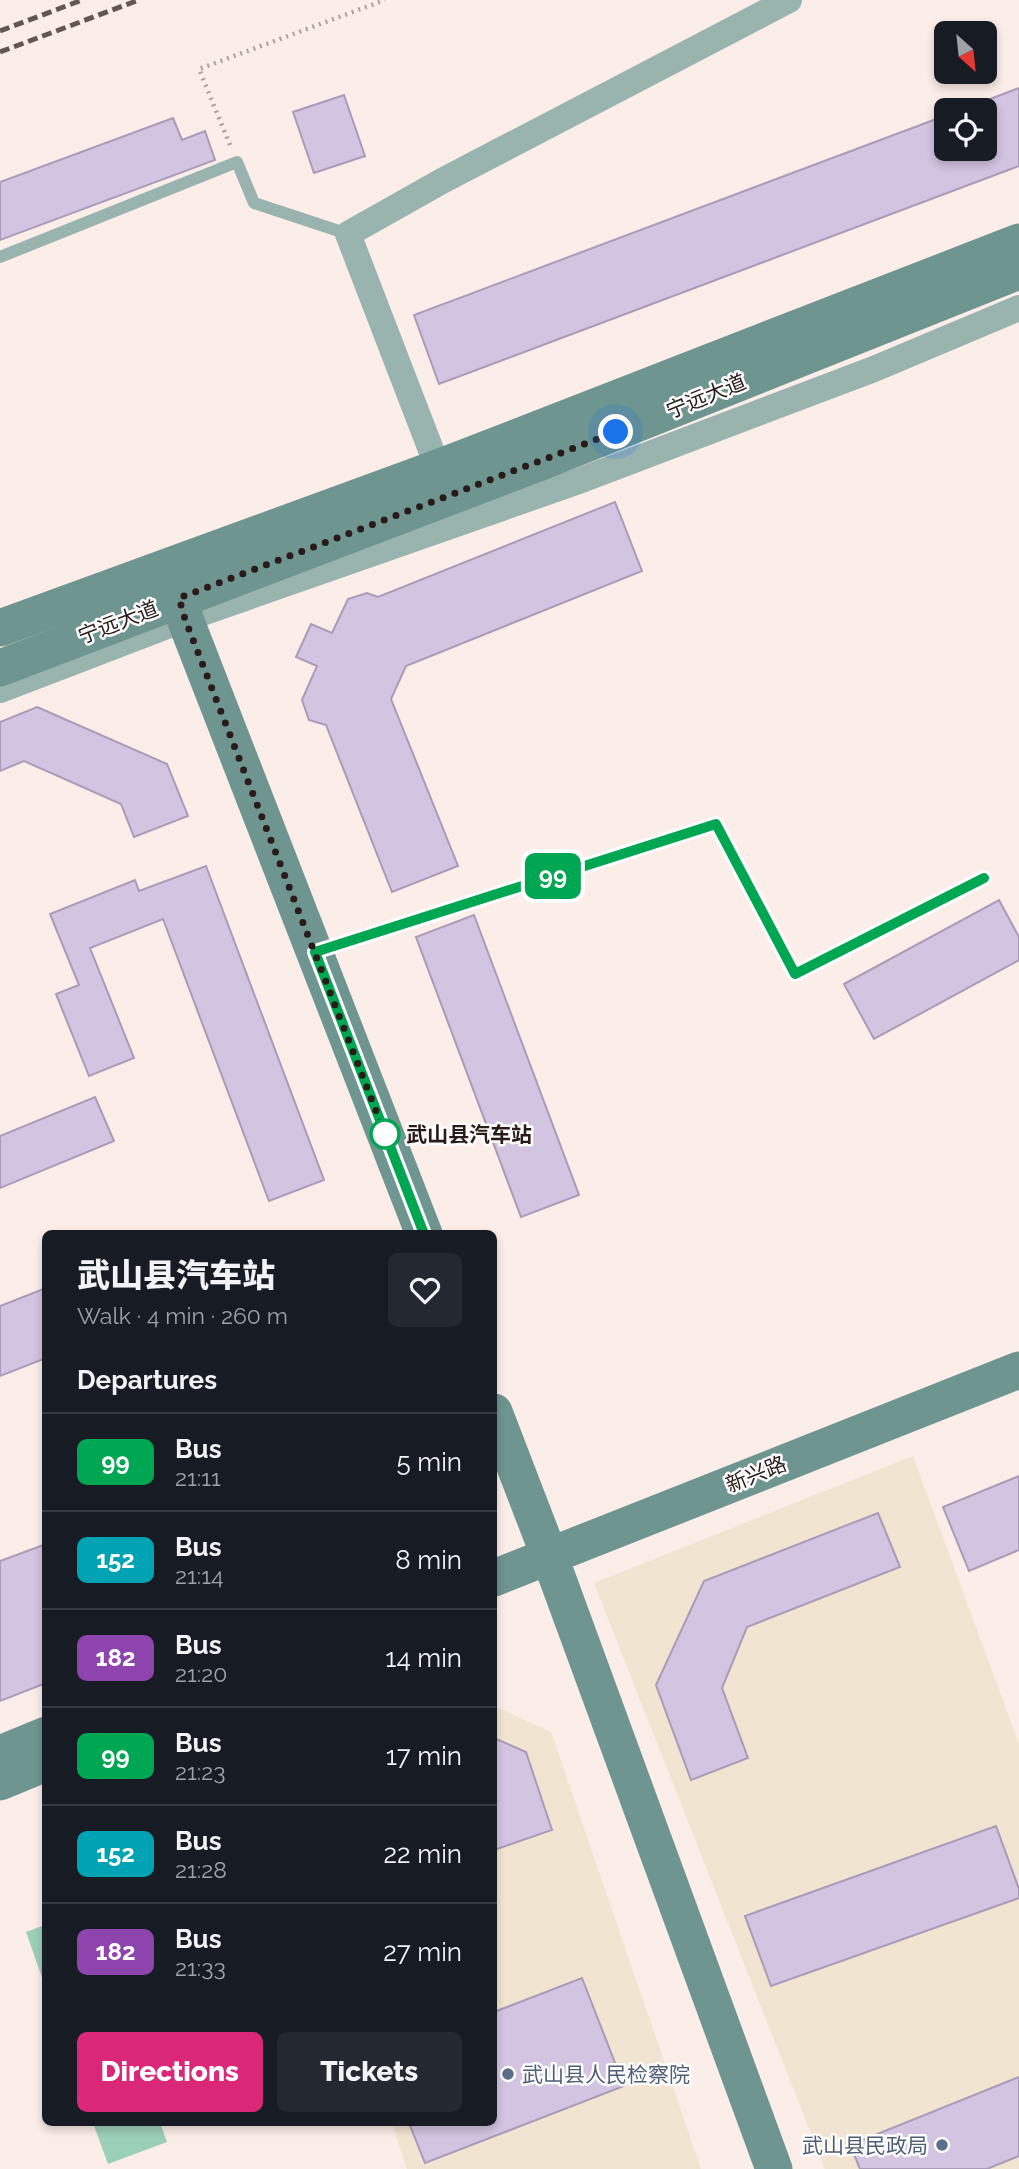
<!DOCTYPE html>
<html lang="en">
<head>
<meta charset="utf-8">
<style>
  body { margin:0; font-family:Raleway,"Noto Sans SC",sans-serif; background:#242831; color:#f1f3f6; height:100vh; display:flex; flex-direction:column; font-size:26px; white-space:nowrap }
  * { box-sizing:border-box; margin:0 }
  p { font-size:23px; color:#9ea1a6 }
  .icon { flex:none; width:38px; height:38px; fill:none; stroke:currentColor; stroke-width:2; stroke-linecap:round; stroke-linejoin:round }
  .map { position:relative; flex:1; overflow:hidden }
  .sheet { position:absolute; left:42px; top:1230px; width:455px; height:896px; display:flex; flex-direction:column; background:#171b24; border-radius:10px; box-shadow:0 4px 10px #0003 }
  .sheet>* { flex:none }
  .badge { padding:0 14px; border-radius:10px; font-size:24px; line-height:46px }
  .needle { width:46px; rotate:153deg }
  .controls { position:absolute; left:934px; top:21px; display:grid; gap:14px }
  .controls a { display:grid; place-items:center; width:63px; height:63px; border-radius:10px; background:#171b24; box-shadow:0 4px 10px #0003; font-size:35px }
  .you { position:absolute; width:35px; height:35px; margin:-18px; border:5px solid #fff; border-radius:50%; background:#1a73e8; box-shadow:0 0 0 10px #1a73e833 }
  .map>.badge { position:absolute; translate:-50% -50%; box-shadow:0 0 0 4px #fff }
  h2 { padding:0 35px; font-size:26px; line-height:63px }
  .round { display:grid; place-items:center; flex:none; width:74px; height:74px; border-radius:10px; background:#242831 }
  .overview { display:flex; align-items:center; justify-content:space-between; height:119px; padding:0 35px }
  h1 { font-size:33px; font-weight:800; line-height:52px }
  .cta { display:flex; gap:14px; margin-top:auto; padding:14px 35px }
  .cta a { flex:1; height:80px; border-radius:10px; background:#db2777; color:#fff; font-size:28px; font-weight:800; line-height:80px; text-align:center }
  .cta a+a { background:#242831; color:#f1f3f6 }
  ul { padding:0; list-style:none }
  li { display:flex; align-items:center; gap:21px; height:98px; padding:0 35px; border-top:2px solid #363941 }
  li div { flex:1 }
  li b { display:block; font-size:26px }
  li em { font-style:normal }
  li .badge { min-width:77px; font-weight:700; text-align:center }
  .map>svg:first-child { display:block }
</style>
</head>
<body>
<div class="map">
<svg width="1019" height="2169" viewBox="0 0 1019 2169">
  <rect width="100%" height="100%" fill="#fbede7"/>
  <!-- commercial -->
  <g fill="#f1e4d0">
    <polygon points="913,1456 1019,1744 1019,2169 825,2169 594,1583"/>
    <polygon points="494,1706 551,1732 701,2169 407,2169 392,2123 494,2123"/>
  </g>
  <!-- green -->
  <g fill="#9ccfb8">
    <polygon points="45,1925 46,1925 45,1986 26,1932"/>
    <polygon points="93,2123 160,2123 167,2142 108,2164"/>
  </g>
  <!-- building -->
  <g fill="#d3c4e1" stroke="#ab9bb8" stroke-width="2">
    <polygon points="1019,88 1019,166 439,384 414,315 947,115 947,149 985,149 985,110 961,110"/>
    <polygon points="344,95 365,156 314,173 293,112"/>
    <polygon points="173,118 182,140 205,131 215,160 0,240 0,182"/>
    <polygon points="615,502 642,571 406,666 391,699 458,866 392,892 326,725 309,720 302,700 317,666 296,657 311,624 332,633 348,599 367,593 378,597"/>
    <polygon points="37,707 167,764 188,816 134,837 121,804 24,761 0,771 0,722"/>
    <polygon points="206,866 324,1180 269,1201 163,919 90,948 134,1058 89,1076 56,994 79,985 50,914 135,880 139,891"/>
    <polygon points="999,900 1019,937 1019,960 874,1039 844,984"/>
    <polygon points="474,915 579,1195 521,1217 416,937"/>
    <polygon points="95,1097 114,1141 0,1188 0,1136"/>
    <polygon points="46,1288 46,1358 0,1376 0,1306"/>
    <polygon points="1019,1476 1019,1550 969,1571 943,1507"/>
    <polygon points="878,1513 900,1567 747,1627 722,1688 748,1758 691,1780 656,1685 704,1581"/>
    <polygon points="46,1544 46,1683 0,1701 0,1561"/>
    <polygon points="494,1738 526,1752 552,1830 494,1850"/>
    <polygon points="996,1826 1019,1889 1019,1898 771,1986 745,1916"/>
    <polygon points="582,1978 624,2086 425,2163 409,2123 494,2123 494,2012"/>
    <polygon points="1019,2077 1019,2156 987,2169 860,2169 850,2145"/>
  </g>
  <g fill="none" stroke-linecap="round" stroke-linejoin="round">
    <!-- path -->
    <polyline stroke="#aea19b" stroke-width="4.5" stroke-dasharray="2 5" stroke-linecap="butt" points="230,145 199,69 385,0"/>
    <!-- lane -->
    <g stroke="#99b3af" stroke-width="12">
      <polyline points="0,257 237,162 254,203 348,234"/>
      <polyline points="318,951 716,824 795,974 984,878"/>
    </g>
    <!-- street -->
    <g stroke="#99b3af" stroke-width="26">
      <polyline points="438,468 348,234 442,181 789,0"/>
      <polyline points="0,690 185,619 576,482 874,369 1019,308"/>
    </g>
    <!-- secondary -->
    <g stroke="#6e958f" stroke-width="37">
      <polyline points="170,575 185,619 424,1234"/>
      <polyline points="0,628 438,468 1019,242"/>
      <polyline points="0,668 541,462 1019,271"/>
      <polyline points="494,1412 549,1555 774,2169"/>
      <polyline points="494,1578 1019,1370"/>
      <polyline points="0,1754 46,1735"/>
      <polyline points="0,1782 46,1763"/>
    </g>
    <!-- rail -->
    <g stroke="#645752" stroke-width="5" stroke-dasharray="10 5" stroke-linecap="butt">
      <polyline points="0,31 82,0"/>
      <polyline points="0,52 139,0"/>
    </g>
  </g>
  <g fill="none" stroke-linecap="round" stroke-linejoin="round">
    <defs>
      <polyline id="line" points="424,1234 315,952 716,824 795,974 984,878"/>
    </defs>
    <!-- line casing -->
    <use href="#line" stroke="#fff" stroke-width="16"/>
    <!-- line -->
    <use href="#line" stroke="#00a651" stroke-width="10"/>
    <!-- walk -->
    <polyline stroke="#291c18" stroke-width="7" stroke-dasharray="0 12.6" points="385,1134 185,619 179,598 616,432"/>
  </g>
  <!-- markers -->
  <circle fill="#fff" stroke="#00a651" stroke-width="3.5" cx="385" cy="1134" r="14"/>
  <g fill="#5c6f8a" stroke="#fdfdfd" stroke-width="2.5">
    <circle cx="508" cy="2074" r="7"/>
    <circle cx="942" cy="2145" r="7"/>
  </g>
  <g text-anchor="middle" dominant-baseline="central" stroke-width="5" stroke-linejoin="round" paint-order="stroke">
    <!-- street labels -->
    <g font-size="21" fill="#291c18" stroke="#fdfdfd">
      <text transform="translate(706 396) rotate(-22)">宁远大道</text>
      <text transform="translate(118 622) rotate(-21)">宁远大道</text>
      <text transform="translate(756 1474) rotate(-22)">新兴路</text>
    </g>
    <!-- stop labels -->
    <g font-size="21" font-weight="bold" fill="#291c18" stroke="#fdfdfd" text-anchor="start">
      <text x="406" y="1134">武山县汽车站</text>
    </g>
    <!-- service labels -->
    <g font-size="21" fill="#4e5e75" stroke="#fdfdfd" text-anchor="start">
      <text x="522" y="2074">武山县人民检察院</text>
      <text x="928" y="2145" text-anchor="end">武山县民政局</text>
    </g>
  </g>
</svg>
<div class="controls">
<a><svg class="needle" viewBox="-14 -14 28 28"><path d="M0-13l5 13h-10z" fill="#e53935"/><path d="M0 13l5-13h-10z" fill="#9ea1a6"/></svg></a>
<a><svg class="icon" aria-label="locate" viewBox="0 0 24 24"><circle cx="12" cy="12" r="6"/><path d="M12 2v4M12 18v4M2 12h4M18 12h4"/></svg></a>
</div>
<div class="you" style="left:616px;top:432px"></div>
<b class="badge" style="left:553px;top:876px;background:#00a651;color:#fff">99</b>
<section class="sheet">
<div class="overview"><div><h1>武山县汽车站</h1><p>Walk · 4 min · 260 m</p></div><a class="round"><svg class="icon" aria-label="heart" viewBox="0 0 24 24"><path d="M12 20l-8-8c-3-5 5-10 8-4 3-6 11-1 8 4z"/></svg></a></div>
<h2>Departures</h2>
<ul>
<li><span class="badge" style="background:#00a651;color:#fff">99</span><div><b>Bus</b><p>21:11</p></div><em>5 min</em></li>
<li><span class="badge" style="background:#00a3b4;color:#fff">152</span><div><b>Bus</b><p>21:14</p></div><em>8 min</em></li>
<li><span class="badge" style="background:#8e44ad;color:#fff">182</span><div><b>Bus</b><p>21:20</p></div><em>14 min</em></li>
<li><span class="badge" style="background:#00a651;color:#fff">99</span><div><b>Bus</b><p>21:23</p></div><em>17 min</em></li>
<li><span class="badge" style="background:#00a3b4;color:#fff">152</span><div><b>Bus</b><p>21:28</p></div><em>22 min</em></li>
<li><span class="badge" style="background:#8e44ad;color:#fff">182</span><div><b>Bus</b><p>21:33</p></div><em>27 min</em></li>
</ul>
<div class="cta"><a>Directions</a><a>Tickets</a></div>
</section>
</div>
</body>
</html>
